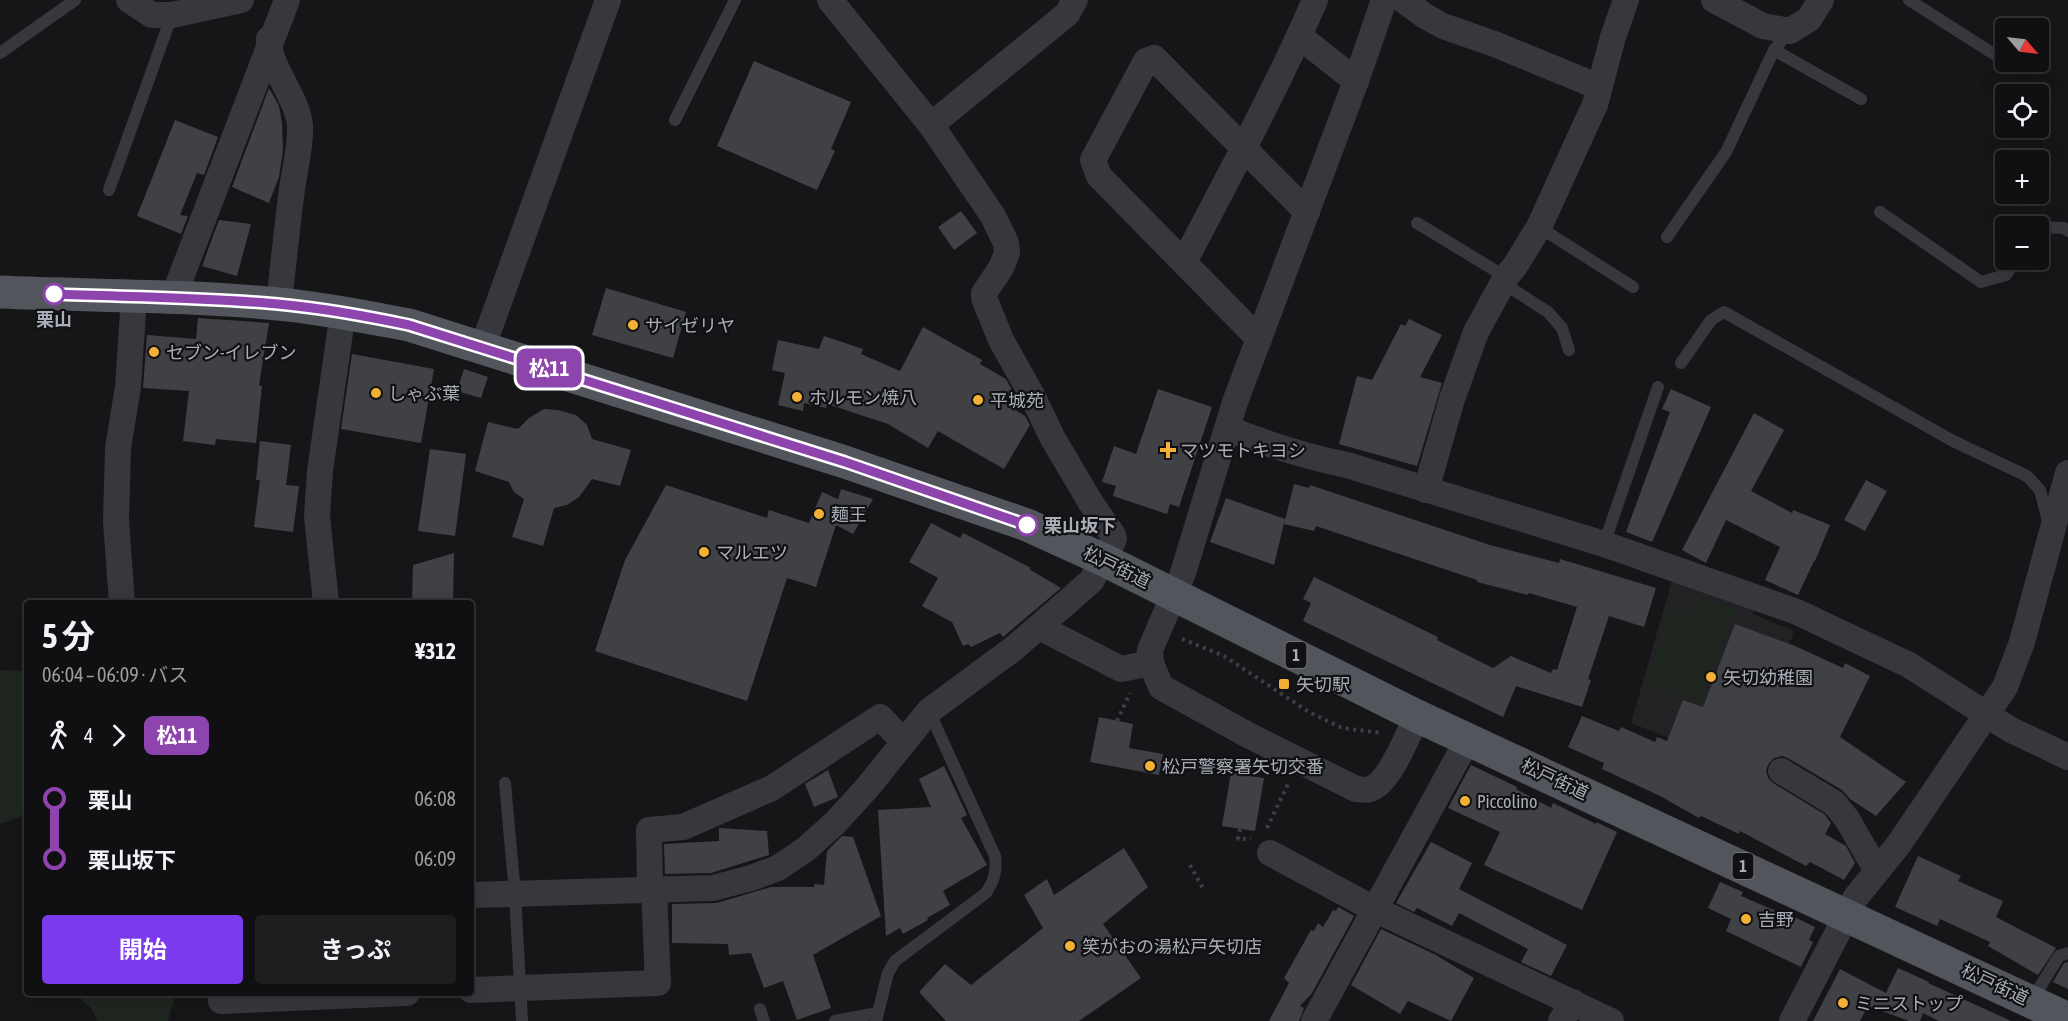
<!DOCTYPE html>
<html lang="ja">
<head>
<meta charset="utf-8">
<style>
  body { margin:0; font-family:"Asap Condensed","Noto Sans JP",sans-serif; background:#1e1e20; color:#f1f3f6; height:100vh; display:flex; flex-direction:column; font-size:22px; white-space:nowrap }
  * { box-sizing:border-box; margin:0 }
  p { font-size:20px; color:#9c9d9f }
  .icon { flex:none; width:33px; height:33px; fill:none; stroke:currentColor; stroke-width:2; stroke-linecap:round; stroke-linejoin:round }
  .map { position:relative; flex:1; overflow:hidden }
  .drawer { position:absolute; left:24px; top:600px; width:450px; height:396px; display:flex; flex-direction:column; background:#101012; border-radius:6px; box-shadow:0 6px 24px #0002,0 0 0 2px #303032 }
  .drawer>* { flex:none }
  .badge { padding:0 12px; border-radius:9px; font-size:21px; line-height:39px }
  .needle { width:39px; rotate:118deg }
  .tools { position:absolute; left:1995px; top:18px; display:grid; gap:12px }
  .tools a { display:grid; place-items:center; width:54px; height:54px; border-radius:6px; background:#101012; box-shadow:0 6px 24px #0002,0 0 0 2px #303032; font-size:30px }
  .map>.badge { position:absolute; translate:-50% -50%; box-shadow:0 0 0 3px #fff }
  .legs { display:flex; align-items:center; gap:9px; height:66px; padding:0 18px; font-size:20px }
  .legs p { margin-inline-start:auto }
  .overview { display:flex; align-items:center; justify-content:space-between; height:102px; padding:0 18px }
  h1 { font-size:33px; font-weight:700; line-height:45px }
  .cta { display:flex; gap:12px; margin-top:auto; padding:12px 18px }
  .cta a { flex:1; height:69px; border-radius:6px; background:#7c3aed; color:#fff; font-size:24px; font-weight:700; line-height:69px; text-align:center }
  .cta a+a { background:#1e1e20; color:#f1f3f6 }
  ul { padding:0 18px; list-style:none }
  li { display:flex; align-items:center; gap:21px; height:60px; font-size:22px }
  li i { display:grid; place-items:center; width:9px; height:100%; margin:0 8px; background:currentColor }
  li i::after { content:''; width:15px; height:15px; margin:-8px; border:4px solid; border-radius:50%; background:#101012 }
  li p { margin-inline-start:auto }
  li:first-child i { background:linear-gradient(#0000 50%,currentColor 0) }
  li:last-child i { background:linear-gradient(currentColor 50%,#0000 0) }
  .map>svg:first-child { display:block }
</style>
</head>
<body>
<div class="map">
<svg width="2068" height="1021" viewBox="0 0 2068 1021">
  <rect width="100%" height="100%" fill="#161618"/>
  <!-- built -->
  <polygon fill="#222225" points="1673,577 1755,606 1753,614 1794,631 1759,728 1739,766 1631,723"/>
  <!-- green -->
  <g fill="#1e261f">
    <polygon points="1695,597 1735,609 1701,702 1646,684 1671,607 1687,615"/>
    <polygon points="0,670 27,671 27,814 0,824"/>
    <polygon points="75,993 176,993 168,1021 97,1021 92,1009"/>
  </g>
  <!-- building -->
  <g fill="#404145">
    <polygon points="754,61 851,102 831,149 835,151 817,190 717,146"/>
    <polygon points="269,88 279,106 282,123 283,150 279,177 269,203 232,187"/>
    <polygon points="175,120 218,137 204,175 197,173 180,215 188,216 181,234 137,216"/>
    <polygon points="961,211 977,233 954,250 938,227"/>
    <polygon points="219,220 251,224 237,276 202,266"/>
    <polygon points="606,288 686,312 673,358 592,335"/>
    <polygon points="198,318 269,323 259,385 262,386 256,443 216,439 215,445 183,441 189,391 143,388 147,335 196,339"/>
    <polygon points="1409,319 1442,335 1420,377 1442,383 1417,466 1339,444 1357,376 1372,380 1401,324 1405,326"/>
    <polygon points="923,327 982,360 980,364 1006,379 1012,390 1011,393 1016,398 1011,407 1025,416 1030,425 1004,469 938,431 928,448 888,424 827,404 826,408 804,403 803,411 778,405 785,373 772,370 778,340 819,349 824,336 863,349 861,354 900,371"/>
    <polygon points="352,354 434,369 421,443 341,429"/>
    <polygon points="464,369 488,377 481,398 457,391"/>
    <polygon points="1158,389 1212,407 1179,507 1170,504 1167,514 1113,496 1116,486 1102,482 1114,446 1136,454"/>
    <polygon points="1671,389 1711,407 1652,542 1626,532 1670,412 1662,409"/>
    <polygon points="544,409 558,410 576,415 587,425 592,439 631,450 620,486 592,479 579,497 567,505 554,508 543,546 512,537 524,499 514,492 509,482 475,471 488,422 518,429 529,418"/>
    <polygon points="1754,413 1784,430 1751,491 1792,513 1793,510 1830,525 1815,561 1814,561 1798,595 1765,580 1780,547 1726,520 1706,563 1682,550"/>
    <polygon points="260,441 291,445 286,485 299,486 293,532 254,527 260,480 256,480"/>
    <polygon points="430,449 466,454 455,536 418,531"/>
    <polygon points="1866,480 1887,491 1865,531 1844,520"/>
    <polygon points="1294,484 1309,488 1310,485 1490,545 1559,563 1560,559 1656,588 1644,627 1609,616 1588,679 1591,680 1582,707 1516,686 1503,717 1303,621 1311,603 1303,599 1314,577 1438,637 1437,640 1493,668 1511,656 1551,673 1553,669 1557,670 1577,607 1529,593 1528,595 1477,582 1477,580 1316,526 1314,531 1284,524"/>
    <polygon points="666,485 767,518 769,510 809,523 822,492 838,499 841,489 873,499 853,534 836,525 816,587 787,578 747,701 595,651 625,560"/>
    <polygon points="1226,498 1285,519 1274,565 1210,542"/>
    <polygon points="931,523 960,538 963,533 1031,568 1029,569 1061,588 1003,637 1000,633 971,647 968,644 963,646 952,622 922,606 938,578 909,562"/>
    <polygon points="454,553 453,603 412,603 413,565"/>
    <polygon points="1735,624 1795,646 1843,668 1845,663 1870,676 1840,737 1906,782 1876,816 1850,799 1842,790 1788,758 1782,756 1774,758 1769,763 1766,770 1768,778 1773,783 1824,814 1831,823 1825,834 1846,846 1855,863 1844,880 1810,862 1806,866 1740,831 1739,834 1701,816 1699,818 1660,796 1602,769 1604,763 1568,747 1582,716 1619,731 1621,727 1655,742 1657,737 1667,741 1683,700 1703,707"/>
    <polygon points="1099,717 1133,724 1129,748 1163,754 1159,775 1090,762"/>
    <polygon points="1471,765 1517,787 1516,789 1551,808 1553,803 1596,824 1596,822 1617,832 1582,910 1484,865 1500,832 1448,808"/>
    <polygon points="944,766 967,815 961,818 987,865 943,891 950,905 927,918 928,920 903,934 900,928 886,936 878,810 931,807 919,779"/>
    <polygon points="828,770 838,797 814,807 805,784"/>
    <polygon points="1231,773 1264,778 1255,831 1222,826"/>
    <polygon points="719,828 767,831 769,855 711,873 665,874 664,844 719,841"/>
    <polygon points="842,836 853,837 881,916 813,955 831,1008 797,1020 783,981 764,988 751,953 729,955 728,944 672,943 672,904 717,903 771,887 814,887 814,884 824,885 827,851"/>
    <polygon points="1431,842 1472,863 1459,889 1567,945 1551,976 1521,962 1528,949 1459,913 1452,926 1417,908 1414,912 1396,903"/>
    <polygon points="1124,848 1148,887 1103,924 1141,978 1079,1021 946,1021 919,992 945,964 971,985 1043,928 1024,895 1047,879 1054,895"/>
    <polygon points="1918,856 1961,876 1958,881 2003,901 1996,917 2056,948 2038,975 1988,946 1990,942 1940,919 1937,926 1895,907"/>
    <polygon points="1720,882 1743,892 1741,896 1785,915 1786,913 1815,927 1809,940 1813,942 1801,967 1726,931 1731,919 1708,908"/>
    <polygon points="1338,907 1354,916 1312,993 1300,1006 1304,1008 1299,1021 1269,1021 1289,983 1284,978 1311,930 1314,931 1318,923 1323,927 1333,910 1336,911"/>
    <polygon points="1381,929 1434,954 1474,978 1451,1021 1408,1001 1400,1014 1351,985"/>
    <polygon points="2068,962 2068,989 2053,982 2064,963"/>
    <polygon points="1898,968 1929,982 1928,983 2011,1021 1939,1021 1923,1013 1920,1021 1909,1021 1868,1006 1860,1021 1813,1021 1840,969 1886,993"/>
  </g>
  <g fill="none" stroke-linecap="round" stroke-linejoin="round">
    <!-- path -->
    <g stroke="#3d3f44" stroke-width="4" stroke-dasharray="3 4.5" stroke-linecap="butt">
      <polyline points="1182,639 1224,656 1309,712 1342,728 1382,733"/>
      <polyline points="1117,721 1130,693"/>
      <polyline points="1267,828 1288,784"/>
      <polyline points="1240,829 1238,839 1251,839"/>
      <polyline points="1190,865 1204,890"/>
    </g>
    <!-- service -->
    <g stroke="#37383d" stroke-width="12">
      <polyline points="1909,0 2000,58"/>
      <polyline points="1774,50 1861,99"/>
      <polyline points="0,53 75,0"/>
      <polyline points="675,120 735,0"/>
      <polyline points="109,190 172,15"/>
      <polyline points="1880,212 1981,282 2006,275 2016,260"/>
      <polyline points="1417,223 1506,277"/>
      <polyline points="1539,227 1633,287"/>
      <polyline points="2038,227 2064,228 2068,231"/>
      <polyline points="1667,237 1726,152 1774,50 1790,31"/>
      <polyline points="1503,283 1548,312 1562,328 1569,350"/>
      <polyline points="1681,363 1711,320 1724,312 1953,441 2027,476 2040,490 2047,517 2053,523"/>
      <polyline points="1604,544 1658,387"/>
      <polyline points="505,783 515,894 522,1021"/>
      <polyline points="2032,1000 2059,956 2068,953"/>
      <polyline points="760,1009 764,1021"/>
      <polyline points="835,1021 877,1013"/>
      <path d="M876 1021 888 973 895 961 986 893C994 881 997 871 995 856L929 711"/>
    </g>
    <!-- minor -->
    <g stroke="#37383d" stroke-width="26">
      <polyline points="129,0 152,15 172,15 241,0"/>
      <polyline points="830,0 931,125 993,216 1006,243 1007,253 1001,268 984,293 984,298 1001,340 1033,397 1052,437 1091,503 1113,535 1114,539 1104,560"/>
      <path d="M1384 0 1356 81 1235 402 1183 573 1150 650 1151 663 1161 687 1248 735 1356 789C1360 789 1366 791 1370 789 1390 783 1408 734 1417 716"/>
      <polyline points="1403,0 1425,16 1443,26 1497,45 1599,87"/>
      <polyline points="1714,0 1763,26 1790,31 1809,19 1821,0"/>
      <polyline points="1299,36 1356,81"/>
      <path d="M269 39C268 66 297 96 300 125 301 147 295 168 292 189 287 227 283 266 279 304"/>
      <polyline points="931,125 1045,32 1067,14 1075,0"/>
      <path d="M1184 262C1229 176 1276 90 1315 0"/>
      <polyline points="173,298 287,0"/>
      <polyline points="1259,339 1099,176 1093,160 1146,61 1154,58 1307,212"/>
      <polyline points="483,346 608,0"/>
      <path d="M1228 429C1267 444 1306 457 1347 465L1604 544 1797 612 1909 665 2011 730 2068 757"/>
      <polyline points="1426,490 1452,399 1476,332 1506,277 1515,266 1539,227 1586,124 1595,105 1613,37 1626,0"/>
      <polyline points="122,603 116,521 118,448 128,387 134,297"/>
      <polyline points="326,603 317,516 320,471 343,312"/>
      <polyline points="1039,627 1121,669 1151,663"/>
      <polyline points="1781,771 1834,803 1847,819 1877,871"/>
      <polyline points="1270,853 1374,909 1611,1021"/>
      <polyline points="650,890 649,830 683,827 772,788 880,717 904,742"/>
      <polyline points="471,895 713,888 751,878 778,868 806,849 835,823 867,788 929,711 1013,649 1074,596 1092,580 1102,559"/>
      <polyline points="471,990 658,983 654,890"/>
      <polyline points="221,1001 407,993"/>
      <polyline points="1314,1021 1468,739"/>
      <polyline points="1561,1021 1573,1002"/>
      <polyline points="1792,1021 1856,897 1899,844 2005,687 2022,642 2068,473"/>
    </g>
    <!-- primary -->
    <path stroke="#53555c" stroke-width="33" d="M0 292C93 296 186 295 278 304 322 308 366 317 409 325L845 462 1027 525 1104 560 1417 716 2068 1019"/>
  </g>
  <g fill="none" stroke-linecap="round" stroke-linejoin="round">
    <defs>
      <path id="line-1" d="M54 294C129 297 204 297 278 304 322 308 366 316 409 325L845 462 1027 525"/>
    </defs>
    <!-- line-1 casing -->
    <use href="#line-1" stroke="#fff" stroke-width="14"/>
    <!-- line-1 -->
    <use href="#line-1" stroke="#8e44ad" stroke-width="9"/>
  </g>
  <!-- markers -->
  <g fill="#fff" stroke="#8e44ad" stroke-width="3">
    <circle cx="54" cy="294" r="10"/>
    <circle cx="1027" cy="525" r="10"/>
  </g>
  <g fill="#f2b134" stroke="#111113" stroke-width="2">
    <circle cx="633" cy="325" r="6"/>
    <circle cx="154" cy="352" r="6"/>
    <circle cx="376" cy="393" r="6"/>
    <circle cx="797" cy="397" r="6"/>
    <circle cx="978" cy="400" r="6"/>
    <path d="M1165 441h6v6h6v6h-6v6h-6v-6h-6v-6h6z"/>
    <circle cx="819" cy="514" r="6"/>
    <circle cx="704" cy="552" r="6"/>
    <circle cx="1711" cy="677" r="6"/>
    <rect x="1278" y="678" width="12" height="12" rx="3"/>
    <circle cx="1150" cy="766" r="6"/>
    <circle cx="1465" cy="801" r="6"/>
    <circle cx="1746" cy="919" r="6"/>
    <circle cx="1070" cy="946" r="6"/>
    <circle cx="1843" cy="1003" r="6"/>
  </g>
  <g text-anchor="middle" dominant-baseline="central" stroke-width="4.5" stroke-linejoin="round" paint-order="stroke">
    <!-- shield labels -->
    <g fill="#111113" stroke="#7b7e86" stroke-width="1.5">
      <rect x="1285.5" y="642" width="21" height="26" rx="4.5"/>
      <rect x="1732.5" y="853" width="21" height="26" rx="4.5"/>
    </g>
    <g font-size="16" font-weight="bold" fill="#a8adb8">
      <text x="1296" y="655">1</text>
      <text x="1743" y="866">1</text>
    </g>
    <!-- stop labels -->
    <g font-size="18" font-weight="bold" fill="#a8adb8" stroke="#111113">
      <text x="54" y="319">栗山</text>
      <text x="1044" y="525" text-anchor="start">栗山坂下</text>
    </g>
    <!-- poi labels -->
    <g font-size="18" fill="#a8adb8" stroke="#111113" text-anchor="start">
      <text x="645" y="325">サイゼリヤ</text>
      <text x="166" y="352">セブン-イレブン</text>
      <text x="388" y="393">しゃぶ葉</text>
      <text x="809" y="397">ホルモン焼八</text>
      <text x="990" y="400">平城苑</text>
      <text x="1180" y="450">マツモトキヨシ</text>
      <text x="831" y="514">麺王</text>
      <text x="716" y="552">マルエツ</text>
      <text x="1723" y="677">矢切幼稚園</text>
      <text x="1296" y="684">矢切駅</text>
      <text x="1162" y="766">松戸警察署矢切交番</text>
      <text x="1477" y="801">Piccolino</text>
      <text x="1758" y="919">吉野</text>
      <text x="1082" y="946">笑がおの湯松戸矢切店</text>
      <text x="1855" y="1003">ミニストップ</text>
    </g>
    <!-- street labels -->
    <g font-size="18" fill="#a8adb8" stroke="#111113">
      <text transform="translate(1117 567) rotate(26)">松戸街道</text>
      <text transform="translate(1555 779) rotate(25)">松戸街道</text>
      <text transform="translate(1995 984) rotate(25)">松戸街道</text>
    </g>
  </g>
</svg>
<div class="tools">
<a><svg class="needle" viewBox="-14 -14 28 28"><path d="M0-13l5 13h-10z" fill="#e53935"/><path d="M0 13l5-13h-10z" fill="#9c9d9f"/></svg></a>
<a><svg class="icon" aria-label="locate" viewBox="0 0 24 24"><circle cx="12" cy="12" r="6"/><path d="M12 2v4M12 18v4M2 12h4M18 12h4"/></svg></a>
<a>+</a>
<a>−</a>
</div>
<b class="badge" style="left:549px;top:368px;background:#8e44ad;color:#fff">松11</b>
<section class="drawer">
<div class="overview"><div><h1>5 分</h1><p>06:04 – 06:09 · バス</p></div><b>¥312</b></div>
<div class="legs"><svg class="icon" aria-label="walk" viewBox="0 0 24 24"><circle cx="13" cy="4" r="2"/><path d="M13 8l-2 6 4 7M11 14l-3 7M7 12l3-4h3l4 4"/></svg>4<svg class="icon" aria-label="forward" viewBox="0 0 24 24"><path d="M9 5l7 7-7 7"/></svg><b class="badge" style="background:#8e44ad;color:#fff">松11</b></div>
<ul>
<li><i style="color:#8e44ad"></i><b>栗山</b><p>06:08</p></li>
<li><i style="color:#8e44ad"></i><b>栗山坂下</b><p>06:09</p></li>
</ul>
<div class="cta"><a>開始</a><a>きっぷ</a></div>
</section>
</div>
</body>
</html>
